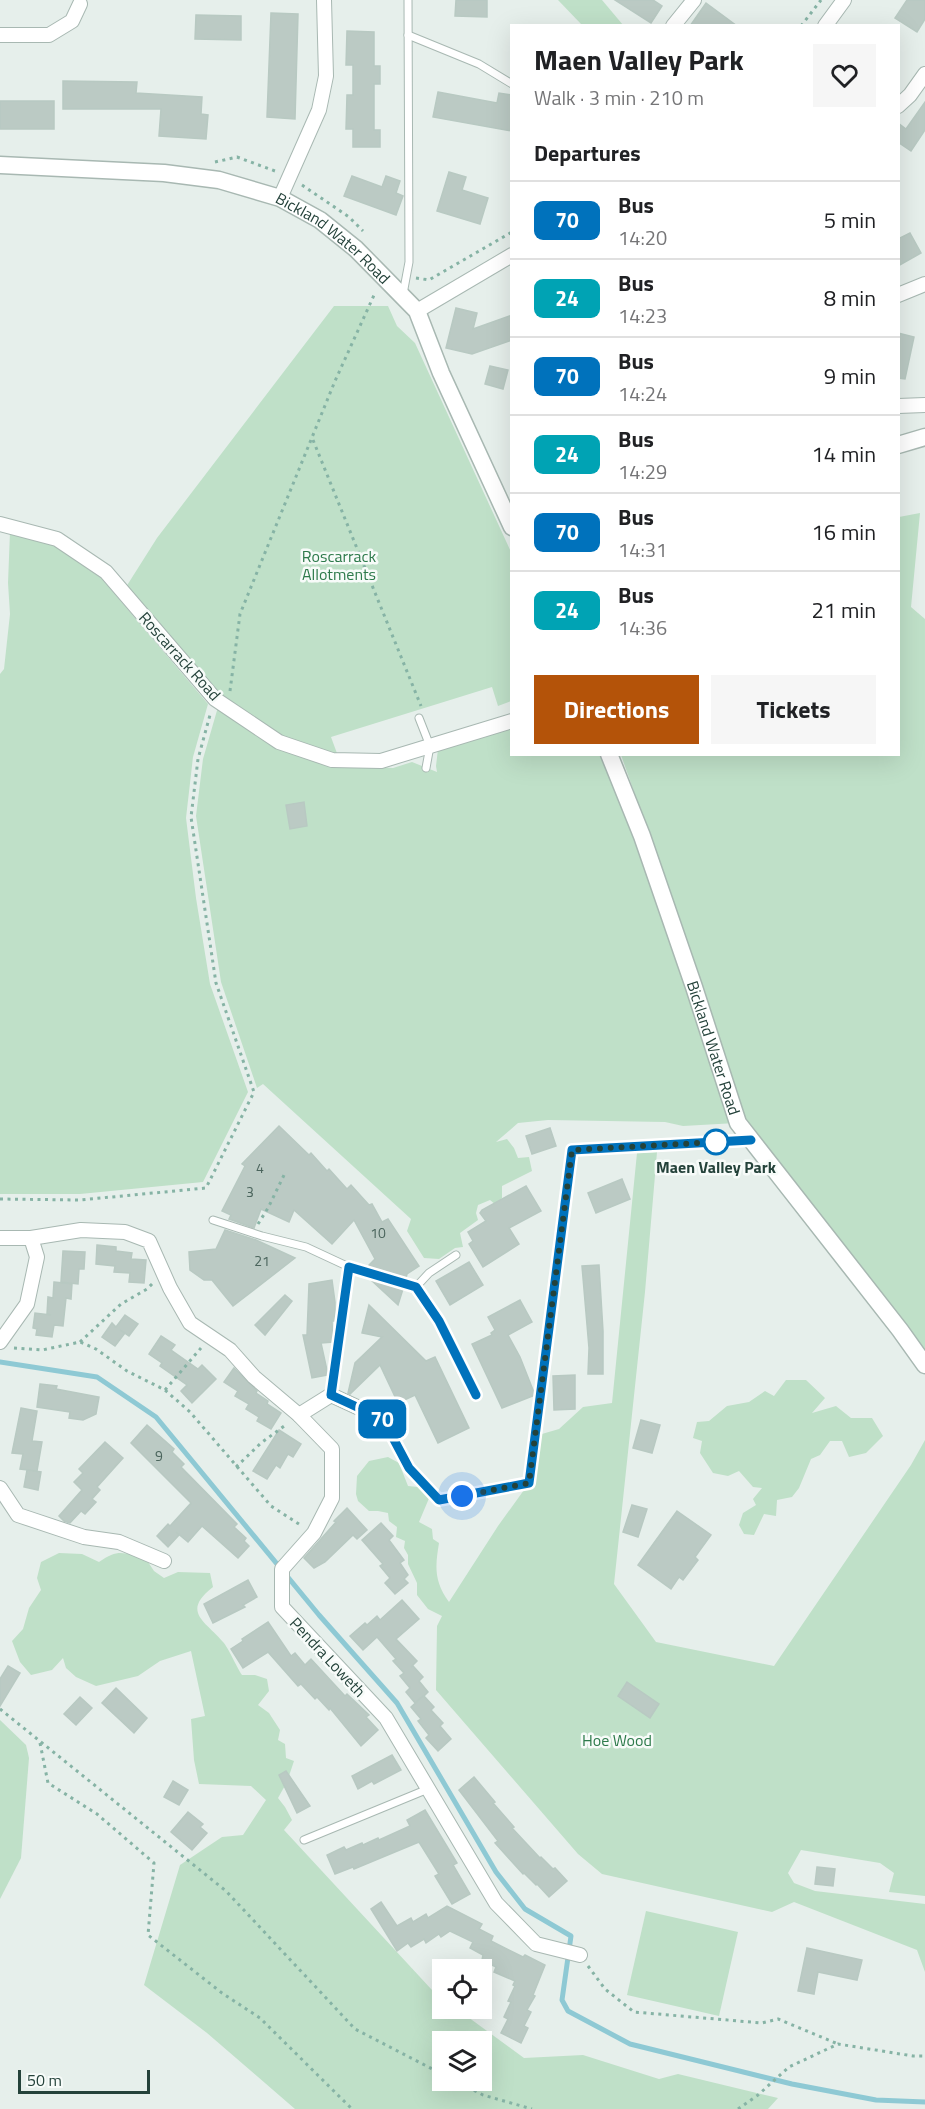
<!DOCTYPE html>
<html lang="en">
<head>
<meta charset="utf-8">
<style>
  body { margin:0; font-family:"Titillium Web",sans-serif; background:#f6f6f6; color:#202124; height:100vh; display:flex; flex-direction:column; font-size:22px; white-space:nowrap }
  * { box-sizing:border-box; margin:0 }
  p { font-size:20px; color:#757577 }
  .icon { flex:none; width:33px; height:33px; fill:none; stroke:currentColor; stroke-width:2; stroke-linecap:round; stroke-linejoin:round }
  .map { position:relative; flex:1; overflow:hidden }
  .panel { position:absolute; left:510px; top:24px; width:390px; height:732px; display:flex; flex-direction:column; background:#fff; border-radius:0px; box-shadow:0 6px 24px #0002 }
  .panel>* { flex:none }
  .badge { padding:0 12px; border-radius:9px; font-size:21px; line-height:39px }
  .fabs { position:absolute; left:432px; top:1959px; display:grid; gap:12px }
  .fabs a { display:grid; place-items:center; width:60px; height:60px; border-radius:0px; background:#fff; box-shadow:0 6px 24px #0002; font-size:30px }
  .scale { position:absolute; left:18px; bottom:15px; width:132px; box-sizing:border-box; padding-left:6px; border:3px solid #24423a; border-top:0; font-size:16px; line-height:21px; white-space:nowrap; color:#24423a; -webkit-text-stroke:4px #f7fbf9; paint-order:stroke }
  .you { position:absolute; width:30px; height:30px; margin:-15px; border:4px solid #fff; border-radius:50%; background:#1a73e8; box-shadow:0 0 0 9px #1a73e833 }
  .map>.badge { position:absolute; translate:-50% -50%; box-shadow:0 0 0 3px #fff }
  h2 { padding:0 24px; font-size:22px; line-height:54px }
  .round { display:grid; place-items:center; flex:none; width:63px; height:63px; border-radius:0px; background:#f6f6f6 }
  .overview { display:flex; align-items:center; justify-content:space-between; height:102px; padding:0 24px }
  h1 { font-size:28px; font-weight:700; line-height:45px }
  .action { display:flex; gap:12px; margin-top:auto; padding:12px 24px }
  .action a { flex:1; height:69px; border-radius:0px; background:#b45309; color:#fff; font-size:24px; font-weight:700; line-height:69px; text-align:center }
  .action a+a { background:#f6f6f6; color:#202124 }
  ul { padding:0; list-style:none }
  li { display:flex; align-items:center; gap:18px; height:78px; padding:0 24px; border-top:2px solid #e0e0e0 }
  li div { flex:1 }
  li b { display:block; font-size:22px }
  li em { font-style:normal }
  li .badge { min-width:66px; font-weight:700; text-align:center }
  .map>svg:first-child { display:block }
</style>
</head>
<body>
<div class="map">
<svg width="925" height="2109" viewBox="0 0 925 2109">
  <rect width="100%" height="100%" fill="#e6efeb"/>
  <!-- green -->
  <g fill="#bfe0c8" fill-rule="evenodd">
    <polygon points="558,0 602,0 623,25 582,25"/>
    <polygon points="334,306 388,306 397,326 415,343 511,552 511,701 498,706 492,687 331,737 338,756 284,737 218,693 126,587 157,538"/>
    <polygon points="920,513 911,607 925,619 925,1365 738,1123 723,1052 705,992 621,755 898,754 899,517"/>
    <polygon points="10,532 57,544 57,548 101,578 208,704 193,757 186,818 196,898 210,984 248,1092 203,1182 80,1194 0,1194 0,674 4,669 10,614 8,583"/>
    <polygon points="218,707 330,765 393,768 412,762 437,772 436,766 438,749 511,726 512,754 604,755 639,838 736,1123 683,1126 665,1122 548,1120 518,1123 496,1142 507,1139 514,1148 518,1158 529,1157 532,1171 502,1186 502,1198 496,1205 490,1200 478,1205 476,1213 478,1220 460,1233 463,1247 455,1248 439,1259 424,1258 407,1231 411,1219 263,1084 257,1088 221,982 196,816 203,759"/>
    <path d="M657 1152 645 1292 614 1584 656 1642 774 1666 911 1465 925 1440V1896L889 1892 894 1873 880 1863 801 1850 788 1873 794 1883 815 1891 925 1904V1972L917 1950 794 1902 772 1912 602 1874 578 1854 436 1690 437 1626 442 1616 428 1609 417 1595V1583L408 1564V1555L404 1548 405 1541 396 1537 397 1527 389 1521 388 1513 378 1511H369L358 1501 356 1494 357 1476 369 1461 388 1457 399 1463 408 1486 418 1487 430 1496 419 1522 432 1529 433 1539 439 1543C435 1567 434 1581 449 1602L498 1526 529 1483 535 1436 559 1429 583 1407 612 1403 637 1153Z"/>
    <polygon points="786,1380 806,1380 825,1398 812,1413 836,1406 851,1418 872,1418 883,1436 866,1453 849,1457 842,1441 830,1441 820,1455 811,1459 799,1488 792,1497 777,1500 776,1516 764,1514 754,1535 744,1534 739,1525 743,1513 756,1505 753,1499 762,1488 753,1487 739,1471 728,1476 713,1473 700,1453 702,1441 693,1438 697,1422 709,1421 727,1406 749,1402 765,1391 774,1396"/>
    <path d="M59 1553 82 1554 99 1562C119 1548 124 1553 146 1559L154 1571 164 1578 178 1572 210 1573 213 1587C181 1612 205 1621 223 1642 228 1647 236 1666 242 1675H255L267 1679 269 1691 258 1705 269 1713 280 1730 278 1740 285 1744 286 1758 294 1761 287 1782 278 1798 285 1807 292 1820 284 1830 432 1990 442 1998V2008L457 2009 524 2058 583 2055 659 2079 678 2074 778 2098 768 2109H295L207 2033 144 1985 180 1865 222 1837 243 1835 266 1800 251 1786 199 1784 194 1760 191 1719 205 1716 191 1651 160 1661 138 1676 96 1686 76 1677 66 1668 63 1658 52 1670 31 1675 20 1662 12 1641 23 1629 29 1608 41 1590 37 1578 41 1562ZM442 2042H482V2080H442Z"/>
    <polygon points="0,1720 26,1745 29,1758 21,1858 0,1899"/>
    <polygon points="646,1911 738,1932 719,2016 627,1995"/>
  </g>
  <g fill="none" stroke-linecap="round" stroke-linejoin="round">
    <!-- stream -->
    <polyline stroke="#8ec9d4" stroke-width="5" points="0,1362 97,1377 156,1417 319,1615 397,1703 496,1872 525,1909 571,1936 562,2000 568,2011 630,2044 792,2084 876,2100 925,2102"/>
  </g>
  <!-- building -->
  <g fill="#bbcac4" stroke="#b8c9c2" stroke-width="1.5">
    <polygon points="456,0 487,0 487,17 455,16"/>
    <polygon points="615,0 653,0 662,6 651,23"/>
    <polygon points="907,0 925,0 925,19 917,32 895,18"/>
    <polygon points="706,3 737,26 690,26"/>
    <polygon points="271,13 298,14 295,119 267,117"/>
    <polygon points="196,15 241,16 241,40 195,39"/>
    <polygon points="347,31 374,32 374,66 380,66 380,84 374,84 374,130 380,130 380,147 353,147 353,129 346,129 347,95 353,95 353,65 346,65"/>
    <polygon points="63,81 137,82 136,93 202,97 201,114 208,115 206,139 159,136 161,109 63,109"/>
    <polygon points="438,92 497,103 499,93 512,95 512,131 433,117"/>
    <rect x="0" y="101" width="54" height="28"/>
    <polygon points="925,102 925,130 911,151 898,142 898,123 906,129"/>
    <polygon points="449,172 466,177 462,190 488,198 480,224 437,211"/>
    <polygon points="352,176 382,187 386,176 400,181 396,193 403,196 396,215 344,196"/>
    <polygon points="910,233 921,253 898,266 898,239"/>
    <polygon points="456,308 477,313 473,329 512,315 512,340 472,354 446,348"/>
    <polygon points="898,333 914,337 905,379 898,378"/>
    <polygon points="490,366 508,370 503,389 485,384"/>
    <polygon points="304,802 307,826 290,829 286,805"/>
    <polygon points="279,1126 309,1155 311,1153 327,1171 329,1169 347,1189 351,1185 369,1205 372,1204 382,1222 388,1219 419,1266 407,1274 406,1278 371,1268 369,1265 375,1259 354,1220 332,1244 294,1210 289,1222 261,1209 254,1228 229,1219 231,1215 222,1211 245,1166 242,1164"/>
    <polygon points="550,1128 556,1146 532,1154 526,1136"/>
    <polygon points="622,1179 630,1199 596,1213 588,1193"/>
    <polygon points="526,1186 541,1211 509,1228 519,1244 483,1267 469,1244 473,1241 468,1232 486,1221 480,1213 482,1210"/>
    <polygon points="225,1230 256,1240 295,1258 233,1306 212,1280 204,1280 190,1270 189,1252 216,1249"/>
    <polygon points="97,1245 116,1247 116,1251 132,1253 131,1259 146,1260 144,1283 129,1282 130,1273 114,1272 115,1266 96,1264"/>
    <polygon points="63,1251 85,1252 84,1269 79,1269 78,1284 61,1282"/>
    <polygon points="469,1262 483,1285 450,1305 436,1281"/>
    <polygon points="599,1265 603,1331 603,1374 588,1374 589,1348 582,1266"/>
    <polygon points="332,1280 335,1302 335,1321 332,1321 333,1342 321,1343 328,1375 312,1378 303,1335 307,1335 309,1284"/>
    <polygon points="371,1280 403,1289 398,1305"/>
    <polygon points="54,1282 72,1284 71,1299 66,1298 63,1326 54,1325 52,1337 36,1335 37,1329 33,1328 35,1313 51,1315 47,1314 48,1297 53,1298"/>
    <polygon points="285,1295 292,1301 265,1335 255,1325"/>
    <polygon points="520,1300 532,1322 508,1335 520,1357 535,1395 502,1408 472,1344 492,1335 491,1333 495,1330 488,1317"/>
    <polygon points="369,1305 426,1361 435,1357 469,1428 438,1443 415,1395 398,1403 380,1365 350,1394 348,1393 355,1363 382,1337 362,1333"/>
    <polygon points="125,1315 138,1324 129,1336 120,1330 125,1333 115,1346 102,1337 112,1323 116,1327"/>
    <polygon points="161,1336 175,1345 171,1350 198,1369 202,1365 216,1379 192,1403 181,1391 187,1385 160,1366 162,1363 149,1354"/>
    <polygon points="234,1368 257,1391 256,1393 268,1401 267,1404 281,1413 271,1429 257,1421 259,1417 246,1409 249,1404 235,1396 238,1391 224,1382"/>
    <polygon points="575,1375 575,1409 554,1410 553,1376"/>
    <polygon points="40,1384 57,1386 56,1389 99,1397 96,1414 83,1420 69,1418 70,1412 37,1407"/>
    <polygon points="21,1408 37,1411 32,1441 42,1442 37,1471 20,1469 23,1454 12,1453"/>
    <polygon points="641,1420 660,1425 652,1453 633,1448"/>
    <polygon points="147,1425 174,1449 172,1452 184,1464 181,1467 237,1524 234,1527 246,1538 244,1541 249,1546 238,1558 202,1526 188,1542 176,1532 179,1535 168,1547 157,1536 168,1524 170,1526 191,1503 131,1443"/>
    <polygon points="279,1430 301,1444 293,1457 288,1454 280,1468 276,1465 267,1479 253,1471"/>
    <polygon points="105,1442 123,1458 97,1487 100,1490 92,1499 96,1502 85,1514 81,1511 70,1523 64,1521 59,1516 82,1490 74,1482 83,1473 79,1469"/>
    <polygon points="27,1470 41,1472 38,1490 24,1487"/>
    <polygon points="632,1505 647,1509 638,1537 623,1532"/>
    <polygon points="347,1508 367,1530 357,1539 353,1535 325,1562 314,1568 304,1558 336,1522 334,1521"/>
    <polygon points="677,1511 711,1535 695,1557 698,1560 683,1580 679,1577 671,1589 638,1565"/>
    <polygon points="381,1523 393,1536 389,1540 404,1560 400,1563 408,1575 404,1579 408,1583 395,1594 385,1583 390,1578 380,1566 383,1564 362,1540"/>
    <polygon points="248,1580 257,1597 243,1605 245,1607 213,1623 204,1604"/>
    <polygon points="402,1600 419,1619 396,1639 417,1661 411,1667 413,1666 423,1677 419,1681 428,1692 424,1696 434,1707 431,1710 443,1723 440,1726 451,1739 438,1751 426,1738 429,1735 418,1721 421,1719 411,1707 423,1696 415,1703 406,1692 410,1688 400,1676 404,1673 393,1661 396,1659 377,1637 363,1650 350,1636 365,1623 367,1625 377,1616 380,1620"/>
    <polygon points="268,1622 291,1656 295,1653 305,1665 311,1659 345,1696 347,1694 369,1715 366,1717 378,1730 361,1746 330,1708 329,1710 317,1697 315,1699 301,1684 298,1686 268,1652 243,1668 231,1649 243,1641 242,1639"/>
    <polygon points="8,1666 20,1673 0,1706 0,1679"/>
    <polygon points="627,1682 659,1704 650,1718 618,1696"/>
    <polygon points="116,1688 147,1718 134,1733 102,1703"/>
    <polygon points="80,1697 92,1708 76,1725 64,1714"/>
    <polygon points="392,1755 401,1770 374,1784 372,1781 358,1789 352,1776"/>
    <polygon points="286,1771 310,1806 297,1813 279,1775"/>
    <polygon points="474,1777 495,1802 493,1803 514,1827 512,1828 540,1858 541,1857 553,1869 555,1868 567,1881 549,1897 537,1884 536,1885 524,1873 523,1874 495,1843 498,1841 459,1790"/>
    <polygon points="173,1781 188,1790 179,1805 164,1797"/>
    <polygon points="425,1810 457,1863 453,1865 470,1894 452,1904 435,1876 439,1874 419,1842 354,1869 353,1867 335,1874 327,1855 344,1847 346,1850 362,1843 363,1845 378,1838 379,1840 410,1826 407,1820"/>
    <polygon points="188,1812 203,1824 200,1827 207,1833 192,1850 171,1832"/>
    <polygon points="817,1867 835,1869 833,1886 815,1884"/>
    <polygon points="381,1902 397,1926 411,1918 413,1922 426,1914 428,1918 447,1906 482,1924 479,1929 493,1936 491,1941 523,1957 525,1955 545,1965 533,1995 535,1996 527,2010 531,2012 524,2026 528,2028 521,2043 501,2033 508,2019 504,2017 511,2002 508,2001 515,1986 513,1985 515,1981 494,1972 496,1967 482,1960 483,1955 470,1948 473,1942 450,1931 441,1937 439,1934 426,1943 424,1939 411,1947 408,1943 397,1951 371,1909"/>
    <polygon points="807,1948 862,1960 857,1980 818,1972 814,1994 798,1991"/>
  </g>
  <g fill="none" stroke-linecap="round" stroke-linejoin="round">
    <defs>
      <g id="service">
        <polyline points="408,35 479,64 512,84"/>
        <polyline points="403,294 409,262 408,0"/>
        <polyline points="419,718 430,746 426,768"/>
        <polyline points="213,1220 262,1236 306,1247 349,1267 331,1395"/>
        <polyline points="349,1267 416,1287 439,1321 476,1395"/>
        <polyline points="416,1287 429,1273 456,1255"/>
        <polyline points="383,1419 409,1468 439,1500 529,1483 572,1150 749,1141"/>
        <polyline points="304,1840 428,1789"/>
      </g>
      <g id="minor">
        <polyline points="673,26 694,0"/>
        <polyline points="825,26 844,0"/>
        <polyline points="0,35 49,35 72,21 80,4"/>
        <polyline points="898,106 910,95 925,74"/>
        <polyline points="280,198 319,110 326,76 324,0"/>
        <polyline points="898,295 925,284"/>
        <polyline points="417,311 512,255"/>
        <polyline points="898,406 925,405"/>
        <polyline points="0,524 57,539 106,572 215,699 279,742 332,760 381,761 512,721"/>
        <polyline points="0,1238 31,1238 37,1257 27,1304 0,1342"/>
        <polyline points="31,1238 81,1230 125,1232 149,1241 170,1288 190,1323 230,1350 254,1377 299,1415 332,1449 332,1498 314,1533 282,1569 282,1607 386,1718 496,1903 536,1944 580,1955"/>
        <polyline points="299,1415 331,1395 383,1419"/>
        <polyline points="0,1488 18,1515 84,1537 119,1542 164,1561"/>
      </g>
      <g id="tertiary">
        <path id="s1" d="M0 165 164 173 219 180 280 198 320 220 356 249 417 311 441 373 512 527"/>
        <polyline points="898,445 925,437"/>
        <path id="s2" d="M609 754 642 836 694 987 738 1123 900 1330 925 1365"/>
      </g>
    </defs>
    <!-- service casing -->
    <use href="#service" stroke="#a8b8b2" stroke-width="9"/>
    <!-- minor casing -->
    <use href="#minor" stroke="#a8b8b2" stroke-width="16"/>
    <!-- tertiary casing -->
    <use href="#tertiary" stroke="#a8b8b2" stroke-width="19"/>
    <!-- path -->
    <g stroke="#86b3a5" stroke-width="3" stroke-dasharray="3 4.5" stroke-linecap="butt">
      <polyline points="801,26 821,0"/>
      <polyline points="215,162 237,157 275,171"/>
      <polyline points="302,185 349,217 363,231"/>
      <polyline points="416,278 429,280 512,232"/>
      <polyline points="313,440 421,706"/>
      <polyline points="230,691 240,614 335,381 375,293"/>
      <polyline points="0,1199 80,1200 206,1188 254,1092 216,983 191,817 198,759 210,715"/>
      <polyline points="258,1224 268,1208 285,1173"/>
      <polyline points="80,1342 121,1304 147,1289 153,1283"/>
      <polyline points="14,1348 42,1350 80,1342 96,1349 127,1371 165,1390 190,1412 271,1506 302,1526"/>
      <polyline points="165,1390 201,1348"/>
      <polyline points="236,1467 261,1443 287,1424"/>
      <polyline points="0,1709 226,1891 355,2029 442,2074"/>
      <polyline points="40,1743 48,1783 97,1814 154,1863 148,1935 222,1993 260,2018 352,2109"/>
      <polyline points="588,1966 605,1989 634,2012 762,2023 778,2019 838,2044"/>
      <polyline points="454,2080 483,2095 532,2109"/>
      <polyline points="738,2109 758,2095 789,2067 838,2044 913,2056 925,2056"/>
    </g>
    <!-- service -->
    <use href="#service" stroke="#fff" stroke-width="7"/>
    <!-- minor -->
    <use href="#minor" stroke="#fff" stroke-width="14"/>
    <!-- tertiary -->
    <use href="#tertiary" stroke="#fff" stroke-width="16"/>
  </g>
  <g fill="none" stroke-linecap="round" stroke-linejoin="round">
    <defs>
      <polyline id="line" points="476,1395 439,1321 416,1287 349,1267 331,1395 383,1419 409,1468 439,1500 529,1483 572,1150 751,1140"/>
    </defs>
    <!-- line casing -->
    <use href="#line" stroke="#fff" stroke-width="14"/>
    <!-- line -->
    <use href="#line" stroke="#0072bc" stroke-width="9"/>
    <!-- walk -->
    <polyline stroke="#24423a" stroke-width="6" stroke-dasharray="0 10.8" points="462,1496 529,1483 572,1150 716,1142"/>
  </g>
  <!-- markers -->
  <circle fill="#fff" stroke="#0072bc" stroke-width="3" cx="716" cy="1142" r="12"/>
  <g text-anchor="middle" dominant-baseline="central" stroke-width="5" stroke-linejoin="round" paint-order="stroke">
    <!-- number labels -->
    <g font-size="14" fill="#4a645c">
      <text x="260" y="1167">4</text>
      <text x="250" y="1191">3</text>
      <text x="378" y="1232">10</text>
      <text x="262" y="1260">21</text>
      <text x="159" y="1455">9</text>
    </g>
    <!-- street labels -->
    <g font-size="16" fill="#24423a" stroke="#f7fbf9">
      <text stroke="none"><textPath href="#s1" startOffset="350">Bickland Water Road</textPath></text>
      <text transform="translate(180 656) rotate(48)">Roscarrack Road</text>
      <text stroke="none"><textPath href="#s2" startOffset="312">Bickland Water Road</textPath></text>
      <text transform="translate(328 1657) rotate(47)">Pendra Loweth</text>
    </g>
    <!-- park labels -->
    <g font-size="16" fill="#2d7a4b" stroke="#f7fbf9">
      <text x="339" y="556">Roscarrack<tspan x="339" dy="18">Allotments</tspan></text>
      <text x="617" y="1740">Hoe Wood</text>
    </g>
    <!-- stop labels -->
    <g font-size="16" font-weight="bold" fill="#24423a" stroke="#f7fbf9">
      <text x="716" y="1167">Maen Valley Park</text>
    </g>
  </g>
</svg>
<div class="fabs">
<a><svg class="icon" aria-label="locate" viewBox="0 0 24 24"><circle cx="12" cy="12" r="6"/><path d="M12 2v4M12 18v4M2 12h4M18 12h4"/></svg></a>
<a><svg class="icon" aria-label="layers" viewBox="0 0 24 24"><path d="M12 4l9 5-9 5-9-5zM3 14l9 5 9-5"/></svg></a>
</div>
<div class="scale">50 m</div>
<div class="you" style="left:462px;top:1496px"></div>
<b class="badge" style="left:382px;top:1419px;background:#0072bc;color:#fff">70</b>
<section class="panel">
<div class="overview"><div><h1>Maen Valley Park</h1><p>Walk · 3 min · 210 m</p></div><a class="round"><svg class="icon" aria-label="heart" viewBox="0 0 24 24"><path d="M12 20l-8-8c-3-5 5-10 8-4 3-6 11-1 8 4z"/></svg></a></div>
<h2>Departures</h2>
<ul>
<li><span class="badge" style="background:#0072bc;color:#fff">70</span><div><b>Bus</b><p>14:20</p></div><em>5 min</em></li>
<li><span class="badge" style="background:#00a3b4;color:#fff">24</span><div><b>Bus</b><p>14:23</p></div><em>8 min</em></li>
<li><span class="badge" style="background:#0072bc;color:#fff">70</span><div><b>Bus</b><p>14:24</p></div><em>9 min</em></li>
<li><span class="badge" style="background:#00a3b4;color:#fff">24</span><div><b>Bus</b><p>14:29</p></div><em>14 min</em></li>
<li><span class="badge" style="background:#0072bc;color:#fff">70</span><div><b>Bus</b><p>14:31</p></div><em>16 min</em></li>
<li><span class="badge" style="background:#00a3b4;color:#fff">24</span><div><b>Bus</b><p>14:36</p></div><em>21 min</em></li>
</ul>
<div class="action"><a>Directions</a><a>Tickets</a></div>
</section>
</div>
</body>
</html>
